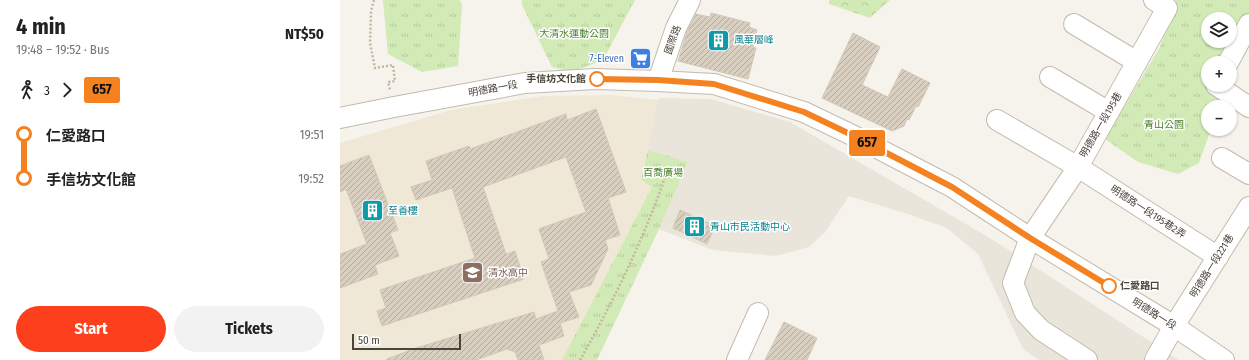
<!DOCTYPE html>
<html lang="en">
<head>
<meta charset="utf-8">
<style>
  body { margin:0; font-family:"Fira Sans Condensed","Noto Sans TC",sans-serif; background:#f2f2f2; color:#222; height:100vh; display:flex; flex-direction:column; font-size:15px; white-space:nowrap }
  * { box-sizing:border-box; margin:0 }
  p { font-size:13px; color:#767676 }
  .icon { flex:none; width:22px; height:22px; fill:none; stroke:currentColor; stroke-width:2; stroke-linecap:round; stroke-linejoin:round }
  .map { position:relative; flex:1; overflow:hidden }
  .panel { display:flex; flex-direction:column; background:#fff; width:340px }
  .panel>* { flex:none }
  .badge { padding:0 8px; border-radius:3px; font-size:14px; line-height:26px }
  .controls { position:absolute; left:861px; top:12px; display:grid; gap:8px }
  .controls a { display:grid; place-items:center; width:36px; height:36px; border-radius:50%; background:#fff; box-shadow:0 1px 3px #0004; font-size:20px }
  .scale { position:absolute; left:12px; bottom:10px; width:109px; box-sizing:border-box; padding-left:4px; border:2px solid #4b4439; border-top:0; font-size:11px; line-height:14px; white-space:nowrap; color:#4b4439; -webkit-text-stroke:3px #fff; paint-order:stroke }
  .map>.badge { position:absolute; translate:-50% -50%; box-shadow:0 0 0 2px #fff }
  .legs { display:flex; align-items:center; gap:6px; height:44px; padding:0 16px; font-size:13px }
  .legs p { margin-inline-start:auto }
  .overview { display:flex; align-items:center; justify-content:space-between; height:68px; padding:0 16px }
  h1 { font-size:22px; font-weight:700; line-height:30px }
  .cta { display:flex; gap:8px; margin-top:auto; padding:8px 16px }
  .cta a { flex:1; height:46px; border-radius:24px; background:#fc3f1d; color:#fff; font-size:16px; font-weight:700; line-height:46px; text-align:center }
  .cta a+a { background:#f2f2f2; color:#222 }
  ul { padding:0 16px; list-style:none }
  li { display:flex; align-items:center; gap:14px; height:44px; font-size:15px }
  li i { display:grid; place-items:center; width:6px; height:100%; margin:0 5px; background:currentColor }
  li i::after { content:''; width:10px; height:10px; margin:-5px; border:3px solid; border-radius:50%; background:#fff }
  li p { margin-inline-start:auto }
  li:first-child i { background:linear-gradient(#0000 50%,currentColor 0) }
  li:last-child i { background:linear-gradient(currentColor 50%,#0000 0) }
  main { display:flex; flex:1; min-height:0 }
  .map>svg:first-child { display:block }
</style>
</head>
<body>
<main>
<section class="panel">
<div class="overview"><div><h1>4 min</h1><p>19:48 – 19:52 · Bus</p></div><b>NT$50</b></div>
<div class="legs"><svg class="icon" aria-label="walk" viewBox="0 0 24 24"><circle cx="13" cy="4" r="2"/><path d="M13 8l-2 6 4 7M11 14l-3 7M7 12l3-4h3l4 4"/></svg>3<svg class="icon" aria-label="forward" viewBox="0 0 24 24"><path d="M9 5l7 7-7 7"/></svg><b class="badge" style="background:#f58220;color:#111">657</b></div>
<ul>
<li><i style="color:#f58220"></i><b>仁愛路口</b><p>19:51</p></li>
<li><i style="color:#f58220"></i><b>手信坊文化館</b><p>19:52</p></li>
</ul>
<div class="cta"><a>Start</a><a>Tickets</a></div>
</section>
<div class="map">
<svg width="909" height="360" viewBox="0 0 909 360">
  <defs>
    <pattern id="forest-crowns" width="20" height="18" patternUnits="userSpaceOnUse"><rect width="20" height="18" fill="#d2eab5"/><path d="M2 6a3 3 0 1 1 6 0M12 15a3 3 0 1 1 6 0" fill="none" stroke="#b6ca9c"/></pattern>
    <pattern id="park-tufts" width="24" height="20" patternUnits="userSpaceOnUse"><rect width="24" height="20" fill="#d2eab5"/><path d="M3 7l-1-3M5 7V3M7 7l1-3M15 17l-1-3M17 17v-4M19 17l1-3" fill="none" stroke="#b6ca9c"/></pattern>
    <pattern id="building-hatch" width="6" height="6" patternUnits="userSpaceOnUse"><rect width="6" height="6" fill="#d8cfc1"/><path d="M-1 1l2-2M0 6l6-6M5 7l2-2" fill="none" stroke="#b1aa9e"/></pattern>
  </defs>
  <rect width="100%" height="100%" fill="#f6f3ec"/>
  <!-- residential -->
  <polygon fill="#eae5da" points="321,98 371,99 450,122 650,238 839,360 699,360 683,349 638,254 607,228 571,215 509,196 485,232 469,247 436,256 373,250 319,229 348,162 308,150 317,100"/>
  <!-- education -->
  <polygon fill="#efe8d6" points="272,95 317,100 308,150 301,180 312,187 222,360 0,360 0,143 111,110 203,96"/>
  <!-- forest -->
  <polygon fill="url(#forest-crowns)" points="489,0 550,0 530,18 489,4"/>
  <!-- park -->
  <g fill="url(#park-tufts)" fill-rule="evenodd">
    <polygon points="43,0 120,0 122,5 118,66 82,72 48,54"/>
    <polygon points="182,0 295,0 263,60 231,72 212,67 182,5"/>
    <path d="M836 0H909V19L880 63H868V82L882 101 880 107H868V129H871L859 163 838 174 798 162 765 139 820 47ZM868 19H890V41H868Z"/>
    <polygon points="308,150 348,162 319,229 257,360 222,360 312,187 301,180"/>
  </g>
  <!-- building -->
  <g fill="url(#building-hatch)" stroke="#d3c7b4">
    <polygon points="371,13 410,23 409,27 417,30 413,47 416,48 408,79 338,61 347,32 356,14 370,17"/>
    <polygon points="513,33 540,47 522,85 548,97 562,69 590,83 578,107 576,106 569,120 567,119 564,126 552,131 482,98"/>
    <polygon points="256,109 286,192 268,198 280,235 265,240 268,249 251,285 229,292 239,317 220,323 224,336 199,345 204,360 178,360 175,352 167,349 136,360 47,360 47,359 73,349 194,312 196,319 218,311 201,262 209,259 199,229 246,212 226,157 143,187 166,254 175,251 184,279 42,326 37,311 46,308 40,290 135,258 112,188 76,200 71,187 92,180 86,161 129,146 130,149 226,114 227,120"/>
    <polygon points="29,155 58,230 50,233 59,256 35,265 38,274 0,288 0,254 27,244 6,189 0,192 0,166"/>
    <polygon points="340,210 375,226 367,244 333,228"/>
    <polygon points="444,322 477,338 467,360 425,360"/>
  </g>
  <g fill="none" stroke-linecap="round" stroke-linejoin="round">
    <defs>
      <g id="minor">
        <polyline points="734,24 797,62"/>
        <polyline points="888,63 909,24"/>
        <polyline points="710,77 769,112"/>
        <polyline points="318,81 336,28 350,0"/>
        <polyline points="876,85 909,107"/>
        <polyline points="0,118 54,107 185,83 255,79 318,81 374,84 464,112 514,136 612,187 690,238 834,326 884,360"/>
        <polyline points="657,120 738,167 878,257"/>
        <polyline points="882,158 909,174"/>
        <polyline points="397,360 418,313"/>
        <polyline points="747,360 701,330 685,313 673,283 690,238 738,167 827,8 814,0"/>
        <polyline points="815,360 834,326 909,207"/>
      </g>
    </defs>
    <!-- minor casing -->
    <use href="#minor" stroke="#c2bbae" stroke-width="22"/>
    <!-- path -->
    <g stroke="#c4b79f" stroke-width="2.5" stroke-dasharray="2 2" stroke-linecap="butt">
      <polyline points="34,0 31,11 30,43 35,68 53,65 55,81 48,82 50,90"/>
      <path d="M240 360C274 300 305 237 327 171"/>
    </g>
    <!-- minor -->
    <use href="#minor" stroke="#fff" stroke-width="20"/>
  </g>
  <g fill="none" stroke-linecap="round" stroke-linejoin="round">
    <defs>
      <polyline id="line-1" points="257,79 318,80 374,84 464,112 514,136 612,187 690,238 769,286"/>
    </defs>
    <!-- line-1 casing -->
    <use href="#line-1" stroke="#fff" stroke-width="9"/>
    <!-- line-1 -->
    <use href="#line-1" stroke="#f58220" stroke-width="6"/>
  </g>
  <!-- icons -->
  <defs>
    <symbol id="building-square" viewBox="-11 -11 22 22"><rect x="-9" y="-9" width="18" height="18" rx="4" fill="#0f9aa8" stroke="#fff"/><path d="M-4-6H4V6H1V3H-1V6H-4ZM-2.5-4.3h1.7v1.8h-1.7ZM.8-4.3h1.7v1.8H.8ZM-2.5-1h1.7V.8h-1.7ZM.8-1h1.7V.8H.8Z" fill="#fff"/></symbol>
    <symbol id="supermarket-square" viewBox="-11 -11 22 22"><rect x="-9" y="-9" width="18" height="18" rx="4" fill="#3f7fe0" stroke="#fff"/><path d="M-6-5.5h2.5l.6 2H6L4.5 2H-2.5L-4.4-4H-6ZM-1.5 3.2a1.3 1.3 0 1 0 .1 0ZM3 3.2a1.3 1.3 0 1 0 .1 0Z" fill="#fff"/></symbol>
    <symbol id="school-square" viewBox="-11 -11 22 22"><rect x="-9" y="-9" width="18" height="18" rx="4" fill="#8d6e63" stroke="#fff"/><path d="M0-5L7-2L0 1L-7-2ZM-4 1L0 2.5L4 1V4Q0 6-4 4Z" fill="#fff"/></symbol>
  </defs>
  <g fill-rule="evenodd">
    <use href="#building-square" x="366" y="28" width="25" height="25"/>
    <use href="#supermarket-square" x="288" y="46" width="25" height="25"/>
    <use href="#building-square" x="20" y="198" width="25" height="25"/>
    <use href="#building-square" x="342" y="214" width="25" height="25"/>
    <use href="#school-square" x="120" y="260" width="25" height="25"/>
  </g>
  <!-- markers -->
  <g fill="#fff" stroke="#f58220" stroke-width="2">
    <circle cx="257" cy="79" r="7"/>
    <circle cx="769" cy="286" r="7"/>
  </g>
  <g text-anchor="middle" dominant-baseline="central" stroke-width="3" stroke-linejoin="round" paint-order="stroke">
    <!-- park labels -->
    <g font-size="10" fill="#4a7f2a" stroke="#fff">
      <text x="234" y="34">大清水運動公園</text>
      <text x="824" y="125">青山公園</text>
      <text x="323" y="173">百喬廣場</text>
    </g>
    <!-- street labels -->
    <g font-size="10" fill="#4b4439" stroke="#fff">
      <text transform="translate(333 40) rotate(-70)">國際路</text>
      <text transform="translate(153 89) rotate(-10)">明德路一段</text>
      <text transform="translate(761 125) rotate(-60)">明德路一段195巷</text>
      <text transform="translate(808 212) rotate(33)">明德路一段195巷2弄</text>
      <text transform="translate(872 266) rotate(-58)">明德路一段221巷</text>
      <text transform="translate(814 314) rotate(32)">明德路一段</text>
    </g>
    <!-- culture labels -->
    <g font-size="10" fill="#0d838f" stroke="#fff" text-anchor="start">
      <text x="394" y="40">風華層峰</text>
      <text x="48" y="211">至善樓</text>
      <text x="370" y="227">青山市民活動中心</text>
    </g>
    <!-- shop labels -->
    <g font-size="10" fill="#366cbe" stroke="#fff" text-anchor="end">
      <text x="284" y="59">7-Eleven</text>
    </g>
    <!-- stop labels -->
    <g font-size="10" font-weight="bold" fill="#4b4439" stroke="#fff" text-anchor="end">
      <text x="246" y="79">手信坊文化館</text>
      <text x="780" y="286" text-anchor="start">仁愛路口</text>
    </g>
    <!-- education labels -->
    <g font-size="10" fill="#785e54" stroke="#fff" text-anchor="start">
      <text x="148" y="273">清水高中</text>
    </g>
  </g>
</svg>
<div class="controls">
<a><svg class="icon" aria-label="layers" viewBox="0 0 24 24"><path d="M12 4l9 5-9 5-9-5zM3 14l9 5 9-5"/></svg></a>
<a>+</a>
<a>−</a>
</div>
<div class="scale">50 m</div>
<b class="badge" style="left:527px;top:143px;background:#f58220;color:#111">657</b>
</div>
</main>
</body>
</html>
